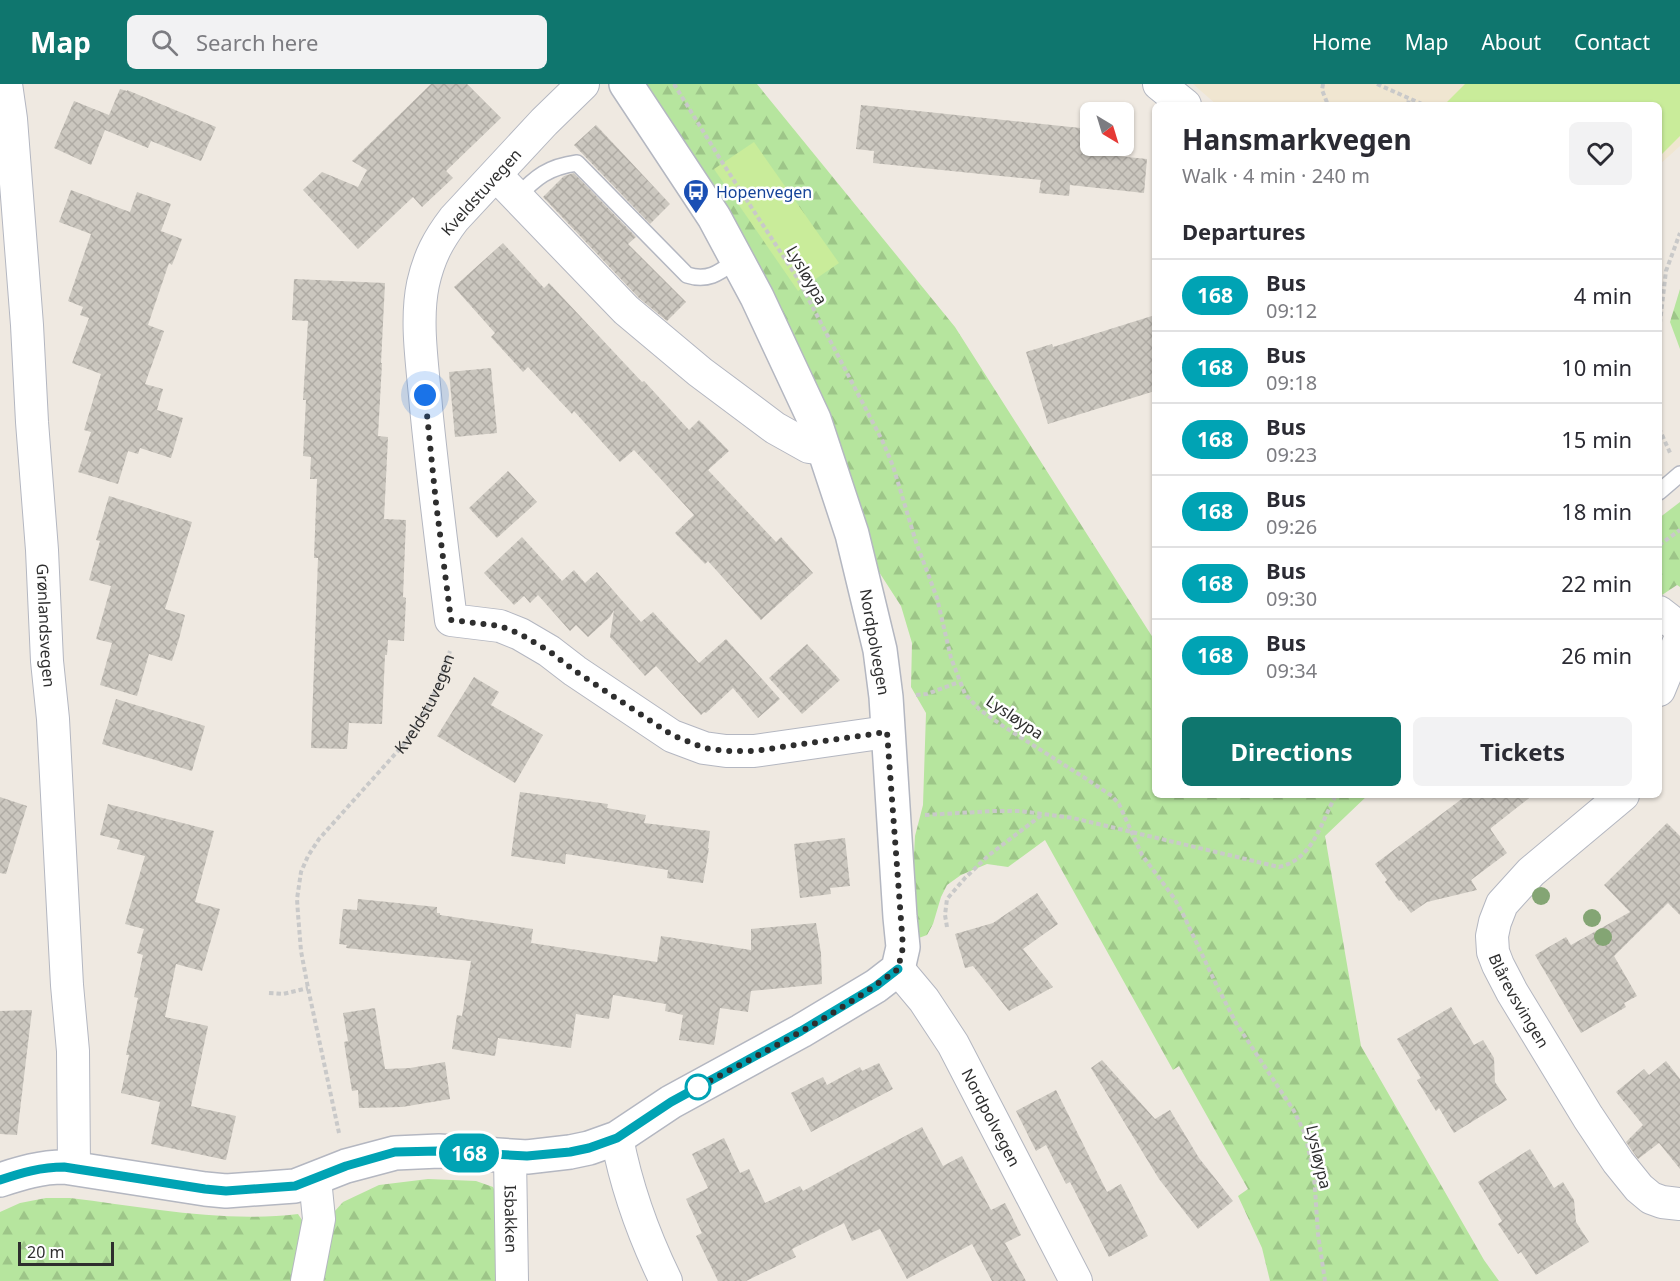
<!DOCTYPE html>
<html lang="en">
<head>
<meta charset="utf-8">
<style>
  body { margin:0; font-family:"Noto Sans",sans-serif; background:#f2f2f3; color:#2b2b33; height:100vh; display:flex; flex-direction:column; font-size:22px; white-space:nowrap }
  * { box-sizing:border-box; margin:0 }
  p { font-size:20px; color:#7c7c81 }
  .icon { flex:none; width:33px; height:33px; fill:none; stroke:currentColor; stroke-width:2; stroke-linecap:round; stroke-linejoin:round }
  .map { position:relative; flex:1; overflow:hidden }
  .details { position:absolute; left:1152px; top:18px; width:510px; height:696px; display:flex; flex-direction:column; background:#fff; border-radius:9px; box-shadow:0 2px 4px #0004 }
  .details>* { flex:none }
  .badge { padding:0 12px; border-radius:20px; font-size:21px; line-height:39px }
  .needle { width:39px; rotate:142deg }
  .buttons { position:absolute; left:1080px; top:18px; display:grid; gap:12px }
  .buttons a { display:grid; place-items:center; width:54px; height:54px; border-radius:9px; background:#fff; box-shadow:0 2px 4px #0004; font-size:30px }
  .scale { position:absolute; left:18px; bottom:15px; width:96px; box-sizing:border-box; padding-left:6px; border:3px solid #2e2e2e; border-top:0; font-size:16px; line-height:21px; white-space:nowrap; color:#2e2e2e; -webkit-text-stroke:4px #fff; paint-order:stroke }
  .you { position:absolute; width:30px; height:30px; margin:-15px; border:4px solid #fff; border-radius:50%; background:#1a73e8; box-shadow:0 0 0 9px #1a73e833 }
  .map>.badge { position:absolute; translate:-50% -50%; box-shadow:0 0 0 3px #fff }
  h2 { padding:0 30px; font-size:22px; line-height:54px }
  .round { display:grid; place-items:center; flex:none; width:63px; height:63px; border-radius:9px; background:#f2f2f3 }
  .summary { display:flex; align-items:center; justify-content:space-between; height:102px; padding:0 30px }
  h1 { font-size:28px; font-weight:700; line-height:45px }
  .button { display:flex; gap:12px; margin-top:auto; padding:12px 30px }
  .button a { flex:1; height:69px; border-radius:9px; background:#0f766e; color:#fff; font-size:24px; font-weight:700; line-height:69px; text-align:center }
  .button a+a { background:#f2f2f3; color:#2b2b33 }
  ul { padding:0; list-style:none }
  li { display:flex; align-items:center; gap:18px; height:72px; padding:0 30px; border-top:2px solid #e1e1e2 }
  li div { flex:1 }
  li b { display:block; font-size:22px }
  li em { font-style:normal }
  li .badge { min-width:66px; font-weight:700; text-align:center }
  header { display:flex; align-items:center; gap:36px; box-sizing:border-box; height:84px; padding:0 30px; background:#0f766e; color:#fff }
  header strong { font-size:28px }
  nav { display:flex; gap:33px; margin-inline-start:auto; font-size:21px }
  .search { width:420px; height:54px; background:#f2f2f3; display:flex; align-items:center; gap:15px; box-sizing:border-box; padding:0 21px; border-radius:9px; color:#7c7c81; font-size:22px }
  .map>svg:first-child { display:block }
</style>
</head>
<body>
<header>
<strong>Map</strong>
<div class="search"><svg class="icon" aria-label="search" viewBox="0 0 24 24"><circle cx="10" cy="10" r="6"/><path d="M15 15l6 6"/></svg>Search here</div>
<nav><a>Home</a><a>Map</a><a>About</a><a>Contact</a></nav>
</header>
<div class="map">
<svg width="1680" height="1197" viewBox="0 0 1680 1197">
  <defs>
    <pattern id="forest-firs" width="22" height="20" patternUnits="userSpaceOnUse" patternTransform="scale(1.5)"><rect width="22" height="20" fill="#b6e59e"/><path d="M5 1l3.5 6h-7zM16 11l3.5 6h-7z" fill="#9dc588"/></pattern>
    <pattern id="building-cross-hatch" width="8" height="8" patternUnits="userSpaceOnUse" patternTransform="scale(1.5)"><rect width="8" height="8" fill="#cbc7bf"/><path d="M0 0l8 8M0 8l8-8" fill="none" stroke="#afaba4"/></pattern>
  </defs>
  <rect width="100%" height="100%" fill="#efe9e1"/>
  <!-- education -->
  <polygon fill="#f0e6d1" points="1193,0 1680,0 1680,62 1659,81 1659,21 1217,21"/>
  <!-- forest -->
  <g fill="url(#forest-firs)">
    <polygon points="642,0 757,0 955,243 1155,557 1155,711 1368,711 1325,752 1361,962 1484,1176 1499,1197 1270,1197 1262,1164 1238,1112 1248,1105 1179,982 1173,986 1045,756 1008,783 987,780 961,791 947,801 941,813 933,840 927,851 916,855 912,807 915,752 923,721 926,629 911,603 912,559 901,522 868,471"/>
    <polygon points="1680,205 1680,265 1670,238"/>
    <polygon points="1680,418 1680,503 1677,501 1659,513 1659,434"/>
    <polygon points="428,1095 476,1097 493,1103 500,1119 502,1197 315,1197 326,1137 343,1118 379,1101"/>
    <path d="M46 1114H70C145 1123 222 1139 298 1130L304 1139 298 1197H0V1128L20 1119Z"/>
  </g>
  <!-- pitch -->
  <g fill="#c9ec9a">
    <polygon points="1465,0 1680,0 1680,52 1659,73 1659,21 1444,21"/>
    <polygon points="754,58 839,179 798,207 714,85"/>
  </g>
  <!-- building -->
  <g fill="url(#building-cross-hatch)">
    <polygon points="431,0 467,0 501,34 446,87 453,94 422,123 413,113 358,165 303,106 322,88 358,103 367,86 352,77"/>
    <polygon points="120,5 127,7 127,6 216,43 201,77 151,57 148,64 105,46 91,81 54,64 74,17 109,31"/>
    <polygon points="861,21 1090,45 1090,62 1118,62 1117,72 1147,75 1144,109 1070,101 1069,112 1039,109 1041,96 873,79 874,67 856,65"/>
    <polygon points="596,41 670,120 650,140 574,61"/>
    <polygon points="574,89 636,153 628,160 686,218 667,237 639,214 543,113 564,92"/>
    <polygon points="71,106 130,128 137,108 171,120 161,147 182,155 172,181 169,179 148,241 164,247 145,300 163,305 157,326 183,334 171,374 140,364 138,370 128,367 118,400 78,388 91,348 84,346 101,290 72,279 89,234 80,231 83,223 68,217 91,150 59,138"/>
    <polygon points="503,159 544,204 549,199 642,298 644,297 689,346 699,336 729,367 708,386 776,458 781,453 813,489 761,536 708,477 705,480 675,449 694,431 634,366 620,378 574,327 572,330 528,283 523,288 491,253 495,249 454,203"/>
    <polygon points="294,195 385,199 381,279 382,279 378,352 388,353 384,435 406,436 403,513 406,514 404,557 388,556 387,571 385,571 382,640 349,639 347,665 311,664 318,474 314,474 317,395 310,395 311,373 303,372 306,316 303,316 308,237 292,236"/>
    <polygon points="1155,231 1155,307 1048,340 1026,268 1052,260 1053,263"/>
    <polygon points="491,284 497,349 455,353 449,288"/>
    <polygon points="508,387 537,418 497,454 469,424"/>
    <polygon points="109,412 192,438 165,525 185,531 179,555 172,577 149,570 137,612 100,601 112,559 96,555 111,502 89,496 100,457 96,456"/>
    <polygon points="522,453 562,497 574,486 585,499 597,488 641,538 653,528 699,579 726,555 780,615 758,634 733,604 706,629 704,628 701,631 656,582 645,592 610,553 614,526 610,533 588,553 576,541 570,547 538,511 530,519 524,512 514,521 484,489"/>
    <polygon points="807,560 840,596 802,630 769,594"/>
    <polygon points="474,593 499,608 491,621 543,651 515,699 437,652"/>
    <polygon points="116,615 205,642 192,687 102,660"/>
    <polygon points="520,708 608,720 607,724 646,731 644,739 710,747 708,764 709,764 703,799 667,794 668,786 566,770 565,780 511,772"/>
    <polygon points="1467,711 1533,711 1491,744 1491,746 1507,769 1471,796 1477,806 1427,818 1411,829 1401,816 1399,817 1385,798 1387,796 1375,780"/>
    <polygon points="0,713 27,722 6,790 0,789"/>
    <polygon points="108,720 214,747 195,818 220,825 202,887 176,880 165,933 208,942 191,1022 236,1032 226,1076 151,1060 160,1018 121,1009 129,971 126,971 138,914 134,913 143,871 137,869 144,845 125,840 145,772 117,765 120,756 100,751"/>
    <polygon points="1667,739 1680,752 1680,831 1668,819 1614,872 1637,912 1624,919 1626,923 1581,949 1535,871 1566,853 1571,861 1630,828 1604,801"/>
    <polygon points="845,754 850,802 830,804 831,810 800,814 794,760"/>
    <polygon points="1037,809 1058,840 1023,865 1053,903 1009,927 973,882 965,884 955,850 993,839"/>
    <polygon points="358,815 437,823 437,829 440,829 440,831 533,845 531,859 657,878 661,852 751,866 751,845 816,839 821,869 822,900 751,907 748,928 720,924 714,961 679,956 683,931 665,927 666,920 613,911 609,935 576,930 571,964 498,954 495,972 452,965 457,931 462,932 471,877 346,864 347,861 339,860 343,825 357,826"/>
    <polygon points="1451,923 1474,961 1483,956 1494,974 1495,998 1507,1016 1454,1049 1439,1024 1436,1027 1417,996 1421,994 1397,955"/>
    <polygon points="375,924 385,985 410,984 445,978 450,1015 402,1023 359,1024 358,1006 352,1007 344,958 348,957 343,929"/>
    <polygon points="32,926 17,1051 0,1050 0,927"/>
    <polygon points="1102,976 1155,1035 1170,1026 1199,1074 1233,1117 1198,1145 1159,1095 1091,984"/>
    <polygon points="1666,977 1680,995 1680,1085 1659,1059 1638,1075 1626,1058 1643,1041 1616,1008 1644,985 1649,991"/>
    <polygon points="879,979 893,1005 811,1048 791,1009 823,993 827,1001 860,983 862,987"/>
    <polygon points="1056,1006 1107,1108 1121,1100 1148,1152 1109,1173 1070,1098 1066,1100 1046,1061 1036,1067 1016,1027"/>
    <polygon points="922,1043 943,1082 962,1072 991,1126 1005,1119 1021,1151 1005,1159 1026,1197 992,1197 972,1160 907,1195 880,1145 852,1157 844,1139 792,1165 796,1173 746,1197 718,1197 696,1152 702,1149 686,1115 708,1104 692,1070 724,1054 740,1089 749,1085 765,1119 800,1102 803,1107"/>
    <polygon points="1530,1065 1554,1104 1563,1098 1574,1116 1576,1138 1589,1158 1536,1191 1521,1168 1518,1170 1498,1140 1502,1137 1478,1098"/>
  </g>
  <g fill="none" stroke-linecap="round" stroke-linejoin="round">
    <defs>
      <g id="lane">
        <path d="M517 113C536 93 548 83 577 79L687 191C709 198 720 188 738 175"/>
        <polyline points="1659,408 1680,390"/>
      </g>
      <g id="street">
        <path id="s2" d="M6 0 11 35 27 241 32 338 42 466 47 577 53 635 67 901 73 967 74 1083"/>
        <path d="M583 0 544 38 454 135C438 156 429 173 423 200 415 238 423 284 426 323 433 394 442 465 451 536L500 542 520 550 549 567 575 587 672 652 704 664 726 667H754L887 648"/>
        <polyline points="1159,0 1185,21"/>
        <polyline points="496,91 626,226 700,288 775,344 809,363 824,365"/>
        <polyline points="1659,528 1680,544"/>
        <polyline points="1659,606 1680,555"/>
        <path id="s3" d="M1623 711 1531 788 1502 820 1495 838 1492 852 1493 868 1498 881 1512 908 1588 1033 1618 1078 1639 1104 1651 1114 1662 1118 1680 1120"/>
        <path id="s4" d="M898 885 924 916 953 960 1076 1197"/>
        <path d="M617 1054C627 1106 643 1150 666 1197"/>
        <path id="s5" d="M510 1072 512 1197"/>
        <polyline points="307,1197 319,1135 315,1095"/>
      </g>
      <path id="secondary" d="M0 1096C21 1089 41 1083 64 1083L205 1105 226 1107 295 1102 346 1082 395 1069 439 1067 527 1073 570 1068 589 1064 617 1054 671 1018 801 947 876 902 898 885 903 863 900 833 886 613 880 566 852 450 814 335 757 213 714 133 626 0"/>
    </defs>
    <!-- lane casing -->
    <use href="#lane" stroke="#b4b7c1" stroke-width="18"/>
    <!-- street casing -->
    <use href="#street" stroke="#b4b7c1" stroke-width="34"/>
    <!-- secondary casing -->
    <use href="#secondary" stroke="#b4b7c1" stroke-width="36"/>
    <!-- path -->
    <g stroke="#c9c9c9" stroke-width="4" stroke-dasharray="4.5 3" stroke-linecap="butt">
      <polyline points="674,0 722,78 798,195 882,356 893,382 916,458 937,514 951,574 965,610 980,626 1003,642 1088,696 1112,712 1119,720 1142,771 1174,814 1183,830 1215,898 1236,939 1294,1027 1305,1050 1314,1090 1318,1150 1325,1197"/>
      <polyline points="1323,0 1322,6 1328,21"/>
      <polyline points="1377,0 1424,21"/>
      <polyline points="1408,21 1409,14"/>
      <polyline points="1659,247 1666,187 1680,149"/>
      <polyline points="1659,344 1671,371"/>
      <polyline points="1659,461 1680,446"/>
      <polyline points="916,611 927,610 959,598"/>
      <path d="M925 731 994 727H1020L1073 734 1279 783C1313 776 1321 738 1336 711"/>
      <polyline points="947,843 945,831 947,815 965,794 989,771 1043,730"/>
      <polyline points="269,909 283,910 308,904"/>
      <path id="s1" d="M339 1049 308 904 301 867 298 830 297 815 301 788 308 772 319 755 405 659 422 633 437 604 450 567"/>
    </g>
    <!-- lane -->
    <use href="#lane" stroke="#fff" stroke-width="15"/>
    <!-- street -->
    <use href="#street" stroke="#fff" stroke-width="32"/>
    <!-- secondary -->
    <use href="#secondary" stroke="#fff" stroke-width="33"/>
  </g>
  <!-- trees -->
  <g fill="#84a574">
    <circle cx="1541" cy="812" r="9"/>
    <circle cx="1592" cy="834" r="9"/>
    <circle cx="1603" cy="853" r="9"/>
  </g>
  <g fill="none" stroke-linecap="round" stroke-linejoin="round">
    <defs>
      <path id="line" d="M0 1096C21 1089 41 1083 64 1083L205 1105 226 1107 295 1102 346 1082 395 1068 439 1067 527 1072 570 1068 589 1064 617 1054 671 1018 801 947 876 902 898 885"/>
    </defs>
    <!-- line casing -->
    <use href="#line" stroke="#fff" stroke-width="14"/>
    <!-- line -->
    <use href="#line" stroke="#00a3b4" stroke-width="9"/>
    <!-- walk -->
    <path stroke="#2e2e2e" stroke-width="6" stroke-dasharray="0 10.8" d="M425 311 436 419 451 536 500 542 520 550 549 567 575 587 672 651 704 664 726 667H754L887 648 903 863 898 885C837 931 766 967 698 1003"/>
  </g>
  <!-- icons -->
  <defs>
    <symbol id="bus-pin" viewBox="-11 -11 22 30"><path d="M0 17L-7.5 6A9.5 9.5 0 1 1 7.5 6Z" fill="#1a4fb4" stroke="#fff"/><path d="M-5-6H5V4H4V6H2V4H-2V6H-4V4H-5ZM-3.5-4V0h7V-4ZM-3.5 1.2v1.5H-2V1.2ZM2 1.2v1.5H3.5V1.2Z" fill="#fff"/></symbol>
  </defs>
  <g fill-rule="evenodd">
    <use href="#bus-pin" x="681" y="93" width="30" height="40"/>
  </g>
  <!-- markers -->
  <circle fill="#fff" stroke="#00a3b4" stroke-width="3" cx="698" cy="1003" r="12"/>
  <g text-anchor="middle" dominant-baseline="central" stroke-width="5" stroke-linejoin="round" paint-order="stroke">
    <!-- street labels -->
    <g font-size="16" fill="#2e2e2e" stroke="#fff">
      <text transform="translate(481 108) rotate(-48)">Kveldstuvegen</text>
      <text transform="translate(807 191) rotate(60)">Lysløypa</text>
      <text stroke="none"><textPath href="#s2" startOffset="543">Grønlandsvegen</textPath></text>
      <text transform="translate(875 558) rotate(80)">Nordpolvegen</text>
      <text stroke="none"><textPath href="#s1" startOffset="476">Kveldstuvegen</textPath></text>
      <text transform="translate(1015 633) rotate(34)">Lysløypa</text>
      <text stroke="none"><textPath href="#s3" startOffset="268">Blårevsvingen</textPath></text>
      <text stroke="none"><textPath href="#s4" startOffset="176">Nordpolvegen</textPath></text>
      <text transform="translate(1319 1073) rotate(77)">Lysløypa</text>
      <text stroke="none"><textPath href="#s5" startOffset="63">Isbakken</textPath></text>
    </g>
    <!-- transit labels -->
    <g font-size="16" fill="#164399" stroke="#fff" text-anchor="start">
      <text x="716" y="108">Hopenvegen</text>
    </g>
  </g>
</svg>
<div class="buttons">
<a><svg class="needle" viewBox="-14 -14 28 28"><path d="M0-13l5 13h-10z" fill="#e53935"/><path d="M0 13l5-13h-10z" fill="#7c7c81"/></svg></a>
</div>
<div class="scale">20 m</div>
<div class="you" style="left:425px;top:311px"></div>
<b class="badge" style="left:469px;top:1069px;background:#00a3b4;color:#fff">168</b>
<section class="details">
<div class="summary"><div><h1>Hansmarkvegen</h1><p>Walk · 4 min · 240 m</p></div><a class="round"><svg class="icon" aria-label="heart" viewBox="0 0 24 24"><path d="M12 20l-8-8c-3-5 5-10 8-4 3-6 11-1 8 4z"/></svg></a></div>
<h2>Departures</h2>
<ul>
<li><span class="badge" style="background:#00a3b4;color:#fff">168</span><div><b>Bus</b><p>09:12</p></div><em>4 min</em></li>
<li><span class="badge" style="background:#00a3b4;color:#fff">168</span><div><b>Bus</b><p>09:18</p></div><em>10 min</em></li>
<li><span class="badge" style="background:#00a3b4;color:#fff">168</span><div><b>Bus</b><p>09:23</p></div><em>15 min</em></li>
<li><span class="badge" style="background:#00a3b4;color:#fff">168</span><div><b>Bus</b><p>09:26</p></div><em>18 min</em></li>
<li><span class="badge" style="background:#00a3b4;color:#fff">168</span><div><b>Bus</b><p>09:30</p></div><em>22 min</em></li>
<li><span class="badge" style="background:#00a3b4;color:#fff">168</span><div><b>Bus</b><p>09:34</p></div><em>26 min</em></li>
</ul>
<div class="button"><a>Directions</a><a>Tickets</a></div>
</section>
</div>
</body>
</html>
